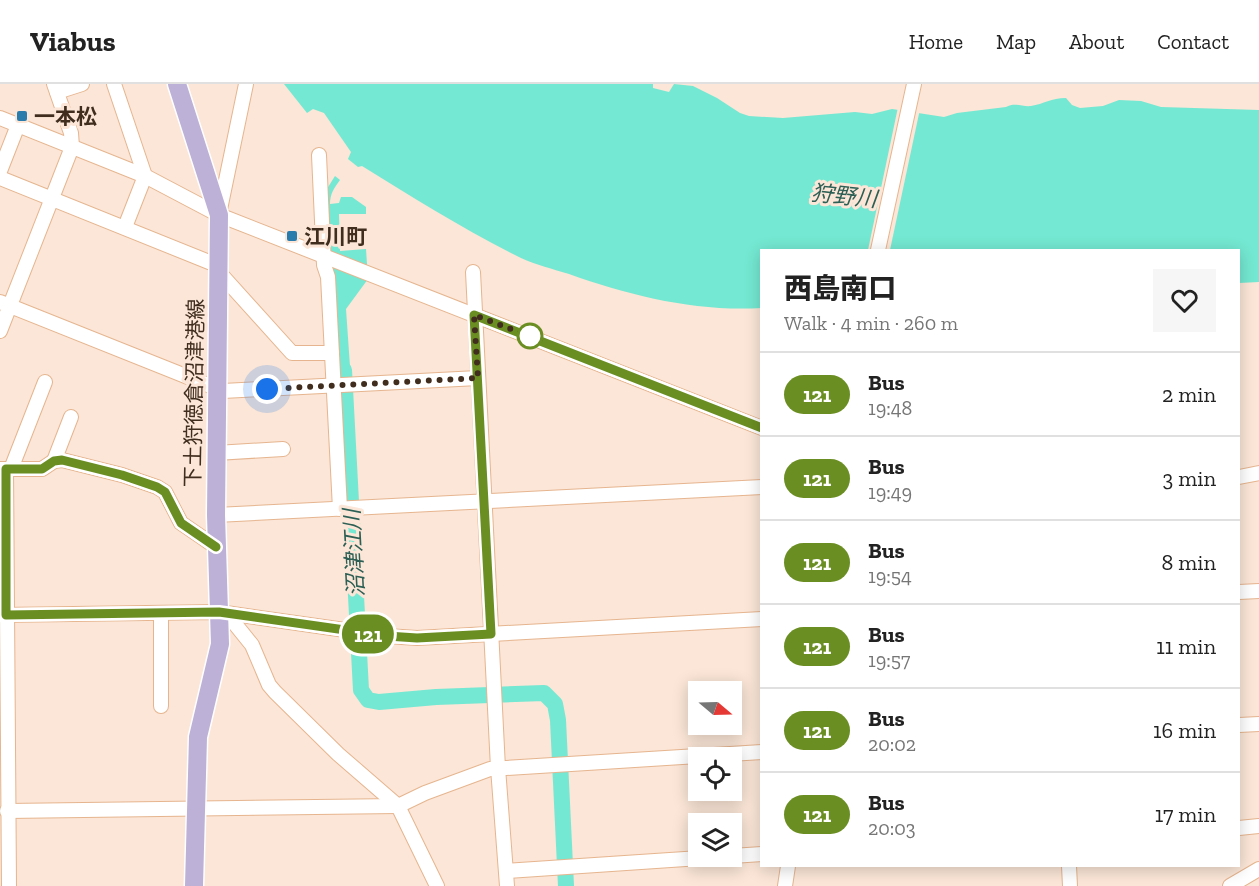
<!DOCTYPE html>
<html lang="en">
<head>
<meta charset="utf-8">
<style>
  body { margin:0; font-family:"Zilla Slab","Noto Sans JP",serif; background:#f6f6f6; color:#222; height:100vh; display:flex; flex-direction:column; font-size:22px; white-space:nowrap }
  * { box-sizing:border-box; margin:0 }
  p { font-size:20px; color:#767676 }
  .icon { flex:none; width:33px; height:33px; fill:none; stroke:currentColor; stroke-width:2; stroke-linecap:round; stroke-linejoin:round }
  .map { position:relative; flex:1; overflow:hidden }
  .details { position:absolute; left:760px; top:165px; width:480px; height:618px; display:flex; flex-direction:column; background:#fff; border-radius:0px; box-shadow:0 3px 15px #0003 }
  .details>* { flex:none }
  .badge { padding:0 12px; border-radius:20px; font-size:21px; line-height:39px }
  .needle { width:39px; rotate:109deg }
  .controls { position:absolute; left:688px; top:597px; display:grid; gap:12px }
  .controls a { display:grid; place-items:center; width:54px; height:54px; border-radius:0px; background:#fff; box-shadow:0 3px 15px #0003; font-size:30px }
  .you { position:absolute; width:30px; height:30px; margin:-15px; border:4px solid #fff; border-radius:50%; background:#1a73e8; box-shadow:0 0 0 9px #1a73e833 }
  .map>.badge { position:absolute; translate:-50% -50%; box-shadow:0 0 0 3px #fff }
  .round { display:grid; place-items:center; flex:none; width:63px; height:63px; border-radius:0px; background:#f6f6f6 }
  .summary { display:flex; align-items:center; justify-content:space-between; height:102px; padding:0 24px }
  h1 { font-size:28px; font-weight:800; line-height:45px }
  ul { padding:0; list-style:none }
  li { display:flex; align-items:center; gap:18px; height:84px; padding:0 24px; border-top:2px solid #e0e0e0 }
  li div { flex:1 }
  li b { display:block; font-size:22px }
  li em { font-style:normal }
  li .badge { min-width:66px; font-weight:700; text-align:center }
  header { display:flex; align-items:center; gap:36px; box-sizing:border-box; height:84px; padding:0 30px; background:#fff; border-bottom:2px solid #e0e0e0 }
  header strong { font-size:28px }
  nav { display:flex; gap:33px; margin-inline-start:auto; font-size:21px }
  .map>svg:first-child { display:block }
</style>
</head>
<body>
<header>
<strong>Viabus</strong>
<nav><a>Home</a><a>Map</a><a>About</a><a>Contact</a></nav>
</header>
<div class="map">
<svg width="1259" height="802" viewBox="0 0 1259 802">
  <rect width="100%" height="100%" fill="#fbe6d7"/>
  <!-- water -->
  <g fill="#74e8d2">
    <path d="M284 0H653V4L669 8 674 0 693 2 717 14 740 29 749 32 783 34 855 28 872 30 892 25 944 33 957 29 1006 23C1015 18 1022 23 1031 22 1044 20 1051 14 1066 14L1072 21 1080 24 1103 22 1119 16 1141 17 1161 23 1259 26V198L1239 199V166H762V224C696 228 631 212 569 190 553 185 536 181 521 174 466 147 414 114 362 82L358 83 348 75 351 68 324 29 313 25 307 29Z"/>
    <path d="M335 92 340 96C334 104 330 110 330 120L339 119 341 113H352L366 123V130H339L340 167 366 165 368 195 346 225 351 297 340 305 325 108Z"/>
  </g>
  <!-- pier -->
  <polygon fill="#fbe6d7" points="898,23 920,25 890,166 868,166"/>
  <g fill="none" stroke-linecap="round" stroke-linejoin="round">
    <!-- river -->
    <polyline stroke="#74e8d2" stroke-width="16" points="344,286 361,606 368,616 379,618 436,613 544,609 555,620 558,636 566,802"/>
    <defs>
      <g id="minor">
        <polyline points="114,0 145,92 125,143"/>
        <polyline points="57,8 82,0"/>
        <polyline points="0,34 145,92 219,131 762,344"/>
        <polyline points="319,71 324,181 328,193 340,425"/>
        <polyline points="0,87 18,41"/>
        <polyline points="0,94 219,182"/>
        <polyline points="219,130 246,0"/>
        <polyline points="878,166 914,0"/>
        <polyline points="218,187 292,269 332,269"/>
        <polyline points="473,188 498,684 507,802"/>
        <polyline points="0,218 223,307 478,294"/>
        <polyline points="0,247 72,63 71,49 54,0"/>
        <polyline points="216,369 283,365"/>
        <polyline points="54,377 71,333"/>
        <polyline points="0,385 42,385 54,377 62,376 122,391 157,403 165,408 181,439 216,463"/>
        <polyline points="6,385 9,802"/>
        <polyline points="11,385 45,298"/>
        <polyline points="1239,393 1259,389"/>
        <polyline points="216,431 762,403"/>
        <polyline points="1239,508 1259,507"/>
        <polyline points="161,530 161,622"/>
        <polyline points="227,530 252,561 269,601 275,608 338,670 398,722 437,802"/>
        <polyline points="0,531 219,528 387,552 417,554 762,535"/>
        <polyline points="1239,641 1259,640"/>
        <polyline points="7,727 398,722 425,709 490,685 762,668"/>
        <polyline points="1239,744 1259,742"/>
        <polyline points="732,772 762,770"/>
        <polyline points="1069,782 1070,802"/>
        <polyline points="506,787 730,772"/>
        <polyline points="785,802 788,782"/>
        <polyline points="1230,802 1259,785"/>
      </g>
      <polyline id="major" points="177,0 219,131 216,431 220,560 198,653 194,802"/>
    </defs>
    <!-- minor casing -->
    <use href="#minor" stroke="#e6b58f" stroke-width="16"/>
    <!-- major casing -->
    <use href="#major" stroke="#fff" stroke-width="21"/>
    <!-- minor -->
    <use href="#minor" stroke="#fff" stroke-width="14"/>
    <!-- major -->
    <use href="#major" stroke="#beb1d7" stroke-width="18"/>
  </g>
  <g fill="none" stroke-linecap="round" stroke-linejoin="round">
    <defs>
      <polyline id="line" points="216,463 181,439 165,408 157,403 122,391 62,376 54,377 42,385 6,385 6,531 219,528 387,552 417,554 491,550 474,231 762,344"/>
    </defs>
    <!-- line casing -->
    <use href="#line" stroke="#fff" stroke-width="14"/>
    <!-- line -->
    <use href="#line" stroke="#6b8e23" stroke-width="9"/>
    <!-- walk -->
    <polyline stroke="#402d1e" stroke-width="6" stroke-dasharray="0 10.8" points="267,305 478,294 474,231 540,256 530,252"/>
  </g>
  <!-- markers -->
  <g fill="#2a7cad" stroke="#fbe6d7" stroke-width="2">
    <rect x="16" y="26" width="12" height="12" rx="3"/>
    <rect x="286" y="146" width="12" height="12" rx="3"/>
  </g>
  <circle fill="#fff" stroke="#6b8e23" stroke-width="3" cx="530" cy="252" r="12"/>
  <g text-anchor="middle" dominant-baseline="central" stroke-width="6" stroke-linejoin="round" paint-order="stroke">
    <!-- poi labels -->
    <g font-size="21" font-weight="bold" fill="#402d1e" stroke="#fbe6d7" text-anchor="start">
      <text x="34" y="32">一本松</text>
      <text x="304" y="152">江川町</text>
    </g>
    <!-- street labels -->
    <g font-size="21" fill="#402d1e" stroke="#fbe6d7">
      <text transform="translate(194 309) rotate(-89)">下土狩徳倉沼津港線</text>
    </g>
    <!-- water labels -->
    <g font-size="22" font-style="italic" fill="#2d5f55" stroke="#fbe6d7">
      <text transform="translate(844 112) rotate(6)">狩野川</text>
      <text transform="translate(354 469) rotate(-93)">沼津江川</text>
    </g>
  </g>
</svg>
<div class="controls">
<a><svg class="needle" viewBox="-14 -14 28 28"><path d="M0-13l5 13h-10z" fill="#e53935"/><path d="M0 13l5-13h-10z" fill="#767676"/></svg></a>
<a><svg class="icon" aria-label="locate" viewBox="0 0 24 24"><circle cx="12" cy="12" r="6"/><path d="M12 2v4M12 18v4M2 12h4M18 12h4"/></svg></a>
<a><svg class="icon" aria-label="layers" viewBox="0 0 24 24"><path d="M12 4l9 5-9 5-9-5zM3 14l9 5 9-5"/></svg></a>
</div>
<div class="you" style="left:267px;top:305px"></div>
<b class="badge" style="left:368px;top:550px;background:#6b8e23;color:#fff">121</b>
<section class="details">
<div class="summary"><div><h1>西島南口</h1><p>Walk · 4 min · 260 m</p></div><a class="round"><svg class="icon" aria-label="heart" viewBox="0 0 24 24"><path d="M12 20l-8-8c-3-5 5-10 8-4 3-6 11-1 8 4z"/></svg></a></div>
<ul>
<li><span class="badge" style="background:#6b8e23;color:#fff">121</span><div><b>Bus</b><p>19:48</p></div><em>2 min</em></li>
<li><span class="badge" style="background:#6b8e23;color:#fff">121</span><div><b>Bus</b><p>19:49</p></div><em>3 min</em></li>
<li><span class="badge" style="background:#6b8e23;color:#fff">121</span><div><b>Bus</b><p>19:54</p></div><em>8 min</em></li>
<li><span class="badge" style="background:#6b8e23;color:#fff">121</span><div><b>Bus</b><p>19:57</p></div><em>11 min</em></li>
<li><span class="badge" style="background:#6b8e23;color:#fff">121</span><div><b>Bus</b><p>20:02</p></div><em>16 min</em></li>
<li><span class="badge" style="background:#6b8e23;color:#fff">121</span><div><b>Bus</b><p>20:03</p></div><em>17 min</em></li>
</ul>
</section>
</div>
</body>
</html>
